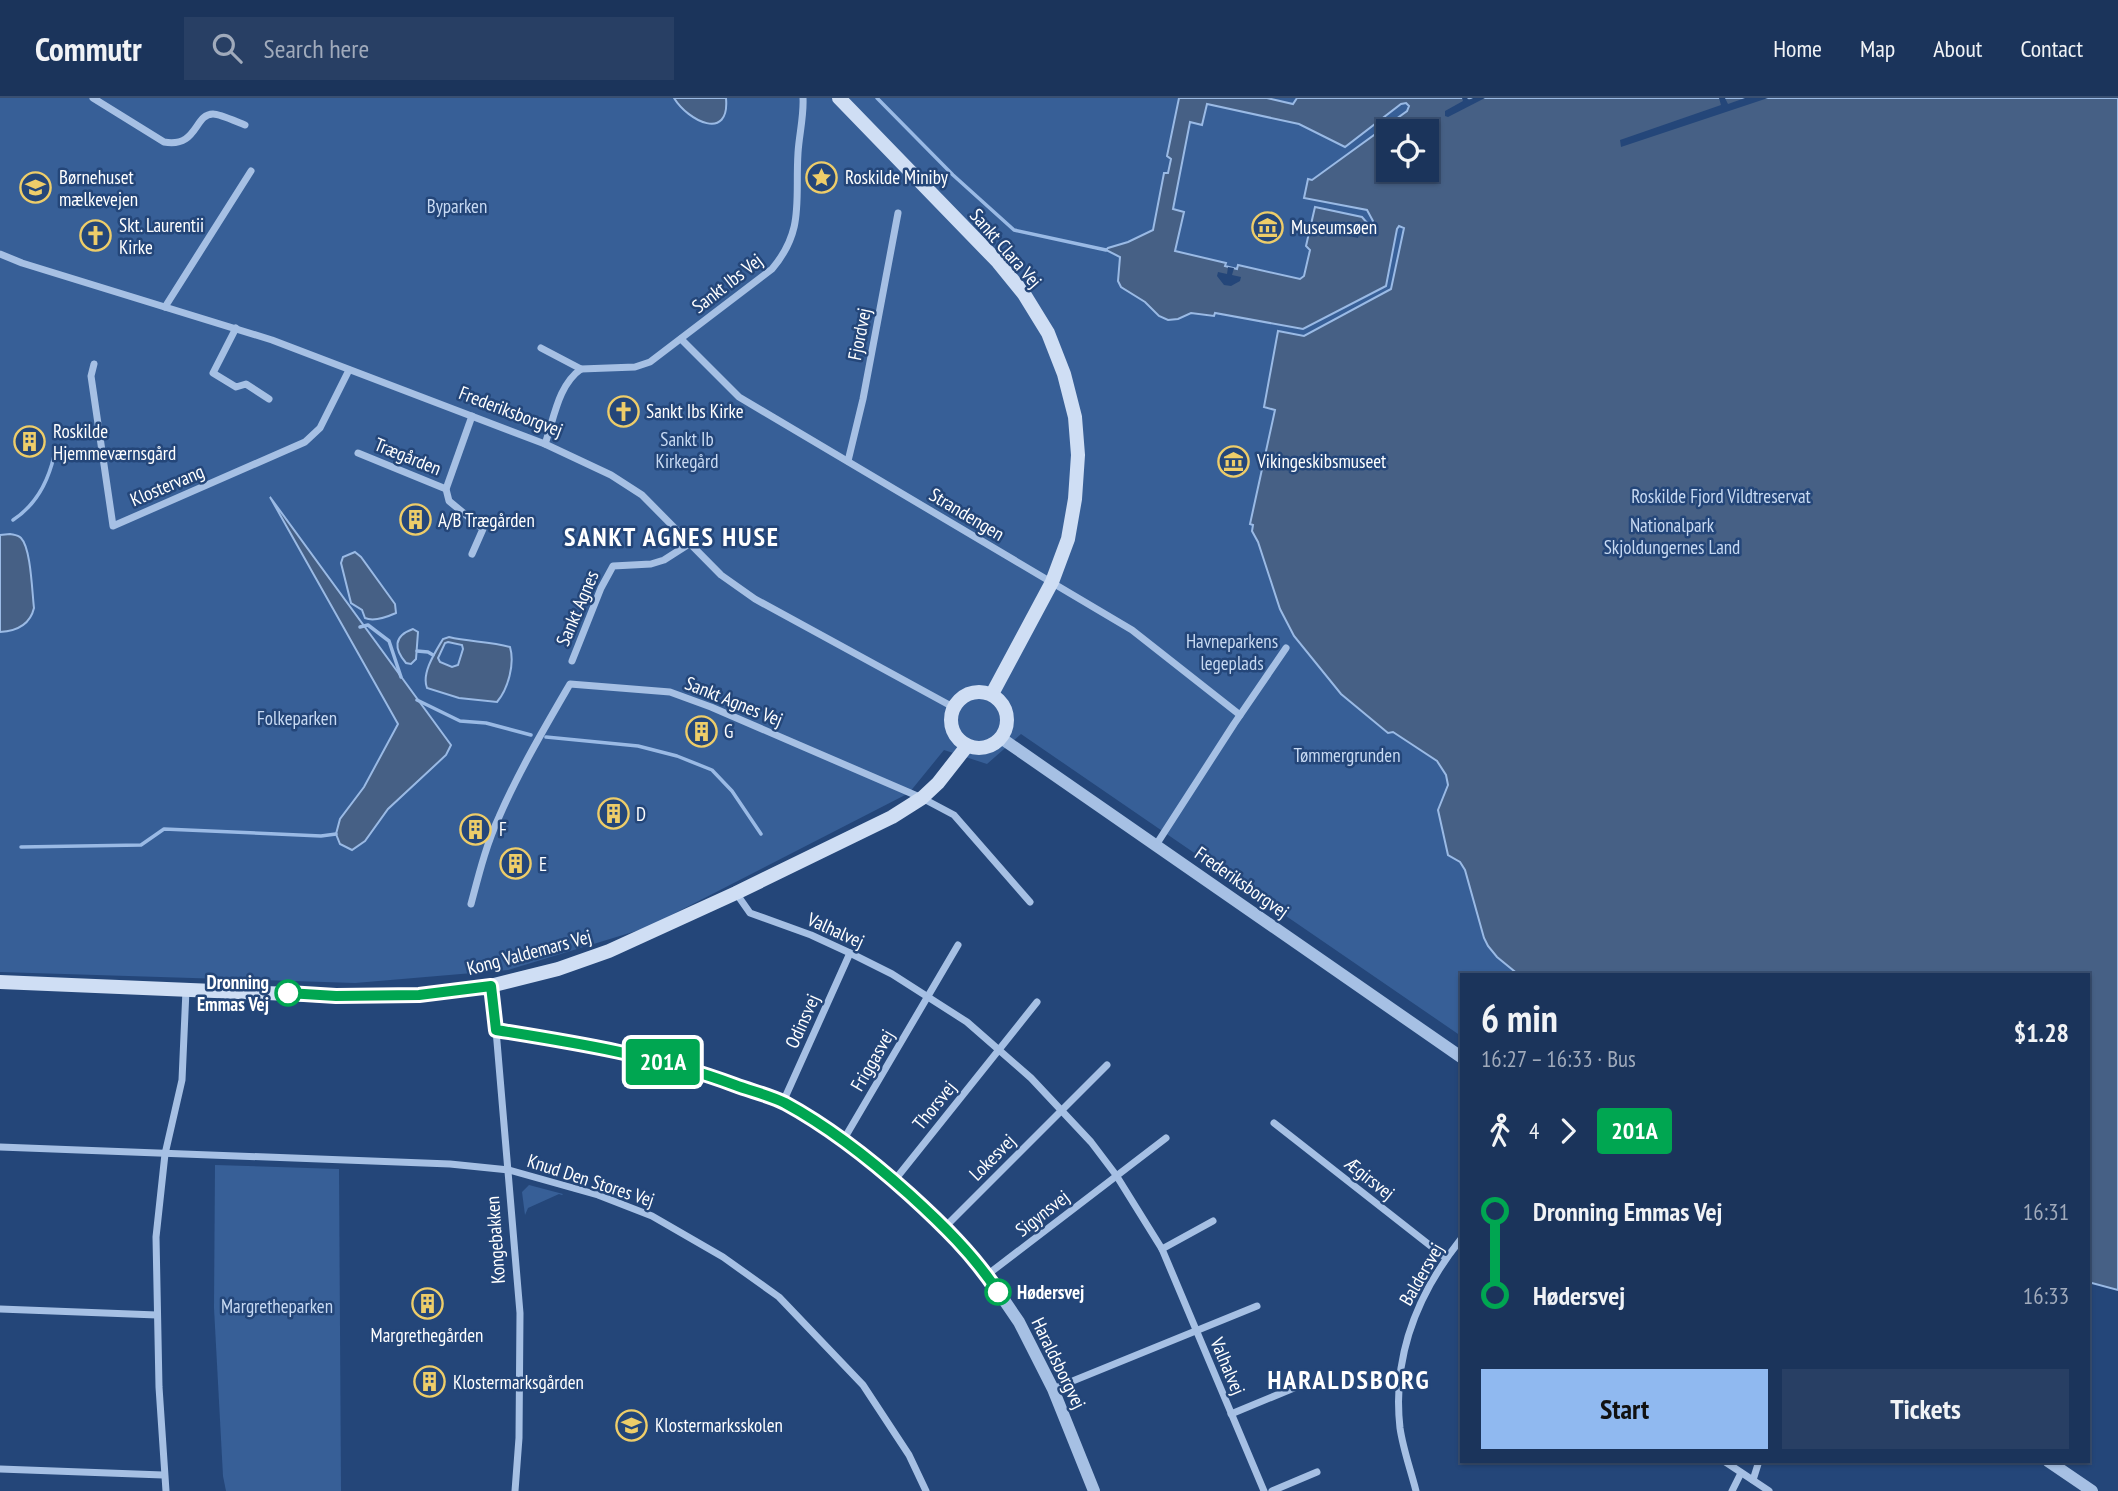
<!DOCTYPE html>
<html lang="en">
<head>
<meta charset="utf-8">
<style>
  body { margin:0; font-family:"PT Sans Narrow",sans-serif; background:#283f64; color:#f1f3f6; height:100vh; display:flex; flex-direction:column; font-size:26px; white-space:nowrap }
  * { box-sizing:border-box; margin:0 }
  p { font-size:23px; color:#a0aabb }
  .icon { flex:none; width:38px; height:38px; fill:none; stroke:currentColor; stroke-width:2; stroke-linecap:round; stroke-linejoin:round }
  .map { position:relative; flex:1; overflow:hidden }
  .drawer { position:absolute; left:1460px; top:875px; width:630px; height:490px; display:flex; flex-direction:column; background:#1b345b; border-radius:0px; box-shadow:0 2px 5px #0004,0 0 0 2px #394f71 }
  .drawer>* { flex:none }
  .badge { padding:0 14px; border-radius:5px; font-size:24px; line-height:46px }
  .buttons { position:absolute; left:1376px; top:21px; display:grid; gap:14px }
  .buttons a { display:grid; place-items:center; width:63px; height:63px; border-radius:0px; background:#1b345b; box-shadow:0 2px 5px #0004,0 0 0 2px #394f71; font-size:35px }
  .map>.badge { position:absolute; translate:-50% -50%; box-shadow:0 0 0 4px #fff }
  .legs { display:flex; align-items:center; gap:10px; height:77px; padding:0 21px; font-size:23px }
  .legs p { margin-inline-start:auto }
  .overview { display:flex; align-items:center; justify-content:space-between; height:119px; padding:0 21px }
  h1 { font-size:38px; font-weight:800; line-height:52px }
  .primary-button { display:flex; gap:14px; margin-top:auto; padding:14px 21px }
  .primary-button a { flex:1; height:80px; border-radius:0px; background:#90b9f0; color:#111; font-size:28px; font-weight:800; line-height:80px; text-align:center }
  .primary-button a+a { background:#283f64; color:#f1f3f6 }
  ul { padding:0 21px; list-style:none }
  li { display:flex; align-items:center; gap:24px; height:84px; font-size:26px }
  li i { display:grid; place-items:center; width:10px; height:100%; margin:0 9px; background:currentColor }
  li i::after { content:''; width:18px; height:18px; margin:-9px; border:5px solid; border-radius:50%; background:#1b345b }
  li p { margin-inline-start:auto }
  li:first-child i { background:linear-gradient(#0000 50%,currentColor 0) }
  li:last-child i { background:linear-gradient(currentColor 50%,#0000 0) }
  header { display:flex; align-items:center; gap:42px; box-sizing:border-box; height:98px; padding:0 35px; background:#1b345b; border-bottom:2px solid #394f71 }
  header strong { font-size:33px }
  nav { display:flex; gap:38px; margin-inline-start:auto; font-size:24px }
  .search { width:490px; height:63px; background:#283f64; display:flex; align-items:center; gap:18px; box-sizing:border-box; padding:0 24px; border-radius:0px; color:#a0aabb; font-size:26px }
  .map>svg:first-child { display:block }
</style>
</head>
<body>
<header>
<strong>Commutr</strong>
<div class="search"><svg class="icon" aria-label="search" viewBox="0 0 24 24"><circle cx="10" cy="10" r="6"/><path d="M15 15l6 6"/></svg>Search here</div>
<nav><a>Home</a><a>Map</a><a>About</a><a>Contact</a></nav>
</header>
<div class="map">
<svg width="2118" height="1393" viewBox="0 0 2118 1393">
  <rect width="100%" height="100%" fill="#244679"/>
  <!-- green -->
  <g fill="#375f97" fill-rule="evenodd">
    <path d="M0 0H2118L2088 877H1461V938L1021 636 987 666 944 652 909 695 646 830 508 872 355 885 0 874ZM1388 33H1426V72H1388Z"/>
    <polygon points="215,1067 339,1071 341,1393 226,1393 223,1378 214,1210"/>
    <polygon points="529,1087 563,1096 562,1097 559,1096 528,1110 525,1117 522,1094"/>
  </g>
  <!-- water -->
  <g fill="#466085" stroke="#9abae5" stroke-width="2" fill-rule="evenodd">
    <path d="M674 0H726C730 44 688 23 674 0Z"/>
    <path d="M1179 0H1267L1293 6 1297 0H2118V1192L2088 1184V877H1519L1497 859 1488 848 1484 840 1465 772 1460 764 1448 757 1438 712 1448 687 1446 677 1437 663 1393 634 1388 635 1341 596 1294 538 1280 511 1258 444 1252 433 1253 427 1250 426 1275 312 1264 309 1278 233 1304 238 1391 191 1404 130 1399 128 1397 131 1386 188 1303 231 1215 215 1214 218 1191 215 1178 221 1168 222 1159 218 1145 204 1121 189 1118 183 1120 159 1106 152 1108 150 1128 144 1153 132 1164 75H1168L1171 61 1167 58ZM1406 5 1409 8 1407 13 1312 82 1308 81 1304 100 1367 112 1373 123 1372 126H1368L1362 119 1315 109 1306 148 1310 152 1304 178 1300 181 1238 167 1237 171 1225 168 1226 165 1175 153 1184 114 1173 111 1190 24 1202 27 1207 6 1299 26 1345 49 1401 6ZM1388 33H1426V72H1388Z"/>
    <polygon points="270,399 451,647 446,657 388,711 365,743 352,752 340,746 336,736 340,721 364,689 398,626"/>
    <path d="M10 436C14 437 18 437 21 440 31 450 32 494 34 510 30 527 17 533 0 534V437Z"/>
    <path d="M355 454 361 459 395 506 396 515C387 519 374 524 365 520L362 512 351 505 341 465 343 459Z"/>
    <path d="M413 531 418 534 416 561 411 566 406 565C394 551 393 538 413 531Z"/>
    <path d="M449 539C469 544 489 543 510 549 515 566 508 591 497 604L459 600 427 590C421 575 436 553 443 541ZM448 544 462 547 463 551 458 567 452 569 440 564 438 560 445 545Z"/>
  </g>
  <!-- pier -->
  <g fill="#244679">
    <polygon points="1462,0 1467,0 1469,2 1473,0 1485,0 1448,19 1445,18 1445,13 1463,3"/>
    <polygon points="1719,0 1725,0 1728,6 1745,0 1768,0 1621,49 1620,42 1721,7"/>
    <polygon points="1311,126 1359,136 1358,140 1310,129"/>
    <polygon points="1228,169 1234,170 1232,177 1241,179 1240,183 1231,188 1224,187 1217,178 1218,174 1227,176"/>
  </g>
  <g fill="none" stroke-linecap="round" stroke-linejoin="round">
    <!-- stream -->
    <g stroke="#9abae5" stroke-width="3.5">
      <polyline points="877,0 953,77 1014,132 1106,152"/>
      <path d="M13 422C36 407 48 384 54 358"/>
      <polyline points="360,529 368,527 389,543 401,579"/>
      <polyline points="417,553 428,554 433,557"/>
      <polyline points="417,602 460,623 486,625 531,637"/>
      <polyline points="546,639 638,648 677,658 712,672 732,693 761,736"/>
      <polyline points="21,749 141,747 164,731 321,738 336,736"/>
    </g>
    <!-- minor -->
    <g stroke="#a6c0e4" stroke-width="7">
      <path d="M93 0 164 44C198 50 194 16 213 16 220 16 237 24 245 27"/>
      <polyline points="0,156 22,165 272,242 545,346 611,377 642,397 721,477 755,501 953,609"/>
      <polyline points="165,209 251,73"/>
      <polyline points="236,230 213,275 236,289 246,286 269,301"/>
      <polyline points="681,241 739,299 1132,532 1240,617"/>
      <polyline points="541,250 581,271"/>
      <polyline points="94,266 91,278 113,428 305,344 320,330 349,272"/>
      <path d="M545 346C554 321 558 287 581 271L635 269 650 264 772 171C805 132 795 102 798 55 799 37 804 18 803 0"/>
      <polyline points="358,355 446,391 449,403 483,431 472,456"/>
      <polyline points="848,363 863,301 898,115"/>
      <polyline points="446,391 472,318"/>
      <polyline points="572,563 601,490 613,468 651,466 664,462 689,446"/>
      <polyline points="1156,747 1234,626 1286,550"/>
      <polyline points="736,795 750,815 811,837 850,855 892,876 967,924 1031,980 1091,1044 1116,1077 1162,1151 1264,1393"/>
      <path d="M471 806C479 776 486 747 499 719 519 673 545 629 570 586L670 594 711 609 922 700 954 717 1030 804"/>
      <polyline points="496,932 520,1215 519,1340 515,1393"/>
      <polyline points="783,1004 850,855"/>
      <polyline points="1274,1025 1446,1160"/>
      <polyline points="844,1041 958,847"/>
      <polyline points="0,1049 450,1066 509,1072 598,1097 652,1118 723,1159 779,1199 863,1287 909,1357 926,1393"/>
      <polyline points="894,1083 1037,904"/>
      <polyline points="945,1129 1107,967"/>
      <polyline points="1162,1151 1213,1123"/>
      <polyline points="987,1177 1166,1040"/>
      <polyline points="0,1211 157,1217"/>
      <polyline points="1053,1291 1257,1208"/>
      <polyline points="1231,1316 1294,1290"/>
      <polyline points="1724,1363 1769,1393"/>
      <polyline points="0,1371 163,1377"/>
      <polyline points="1753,1382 1759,1363"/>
      <polyline points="166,1393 159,1289 156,1139 165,1056 182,982 186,892"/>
      <polyline points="1272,1393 1317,1374"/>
      <path d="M1416 1393C1411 1373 1403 1351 1400 1330 1392 1259 1417 1196 1461 1141"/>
      <polyline points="1732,1393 1741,1375"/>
    </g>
    <!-- tertiary -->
    <g stroke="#a6c0e4" stroke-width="12">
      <polyline points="1001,640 1461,959"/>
      <polyline points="490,888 496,932 597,948 684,969 783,1004 844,1041 945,1129 987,1177 1019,1224 1053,1291 1094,1393"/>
      <polyline points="2048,1363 2092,1393"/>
    </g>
    <!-- secondary -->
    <g stroke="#cfdef4" stroke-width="14">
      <polyline points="839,0 998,164 1024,196 1048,235 1064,276 1075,319 1078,357 1075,401 1068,441 1052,484 992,596"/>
      <circle cx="979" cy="622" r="28"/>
      <polyline points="0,884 336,898 419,897 490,888 558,871 609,853 736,795 892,719 922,700 938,685 967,648"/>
    </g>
  </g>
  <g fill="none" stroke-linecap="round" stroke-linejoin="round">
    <defs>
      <path id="line-1" d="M288 895 336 898 419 897 491 888 496 932C577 945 658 958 735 987 751 993 769 997 785 1005 831 1030 870 1061 909 1096 942 1126 974 1157 998 1194"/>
    </defs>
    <!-- line-1 casing -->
    <use href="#line-1" stroke="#fff" stroke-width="16"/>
    <!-- line-1 -->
    <use href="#line-1" stroke="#00a651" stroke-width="10"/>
  </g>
  <!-- icons -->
  <defs>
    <symbol id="sight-ring" viewBox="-11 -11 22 22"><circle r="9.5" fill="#244679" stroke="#eecd69" stroke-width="1.5"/><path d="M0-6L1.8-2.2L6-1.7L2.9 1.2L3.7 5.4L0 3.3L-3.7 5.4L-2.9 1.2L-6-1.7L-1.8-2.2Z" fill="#eecd69"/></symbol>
    <symbol id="school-ring" viewBox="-11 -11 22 22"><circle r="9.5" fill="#244679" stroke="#eecd69" stroke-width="1.5"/><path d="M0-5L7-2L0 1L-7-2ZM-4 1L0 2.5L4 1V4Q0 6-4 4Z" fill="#eecd69"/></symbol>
    <symbol id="museum-ring" viewBox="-11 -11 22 22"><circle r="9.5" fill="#244679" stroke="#eecd69" stroke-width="1.5"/><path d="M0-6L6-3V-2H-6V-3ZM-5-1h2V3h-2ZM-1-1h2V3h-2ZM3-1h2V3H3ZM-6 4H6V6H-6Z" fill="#eecd69"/></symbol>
    <symbol id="church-ring" viewBox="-11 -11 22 22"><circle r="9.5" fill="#244679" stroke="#eecd69" stroke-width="1.5"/><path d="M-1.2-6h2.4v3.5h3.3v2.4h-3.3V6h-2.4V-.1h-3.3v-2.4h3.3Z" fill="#eecd69"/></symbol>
    <symbol id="building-ring" viewBox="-11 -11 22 22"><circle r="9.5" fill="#244679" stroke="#eecd69" stroke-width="1.5"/><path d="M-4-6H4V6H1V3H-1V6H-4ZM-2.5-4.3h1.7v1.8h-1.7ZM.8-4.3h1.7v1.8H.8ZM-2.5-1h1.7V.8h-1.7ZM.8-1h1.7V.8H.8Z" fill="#eecd69"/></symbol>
  </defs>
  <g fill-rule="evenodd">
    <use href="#sight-ring" x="804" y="62" width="35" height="35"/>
    <use href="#school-ring" x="18" y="72" width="35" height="35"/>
    <use href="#museum-ring" x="1250" y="112" width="35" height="35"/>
    <use href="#church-ring" x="78" y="120" width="35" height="35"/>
    <use href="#church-ring" x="606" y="296" width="35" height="35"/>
    <use href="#building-ring" x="12" y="326" width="35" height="35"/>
    <use href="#museum-ring" x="1216" y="346" width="35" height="35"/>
    <use href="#building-ring" x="398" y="404" width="35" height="35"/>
    <use href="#building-ring" x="684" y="616" width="35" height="35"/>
    <use href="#building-ring" x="596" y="698" width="35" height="35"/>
    <use href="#building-ring" x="458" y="714" width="35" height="35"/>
    <use href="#building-ring" x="498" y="748" width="35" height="35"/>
    <use href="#building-ring" x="410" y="1188" width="35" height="35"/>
    <use href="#building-ring" x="412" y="1266" width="35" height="35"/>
    <use href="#school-ring" x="614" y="1310" width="35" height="35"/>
  </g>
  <!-- markers -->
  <g fill="#fff" stroke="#00a651" stroke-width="3.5">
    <circle cx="288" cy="895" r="12"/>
    <circle cx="998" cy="1194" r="12"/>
  </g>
  <g text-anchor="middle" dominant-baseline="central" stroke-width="5" stroke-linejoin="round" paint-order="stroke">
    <!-- poi labels -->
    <g font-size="19" fill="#fff" stroke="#244679" text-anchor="start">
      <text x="59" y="79">Børnehuset<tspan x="59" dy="22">mælkevejen</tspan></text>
      <text x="845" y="79">Roskilde Miniby</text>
      <text x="119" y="127">Skt. Laurentii<tspan x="119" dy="22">Kirke</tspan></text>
      <text x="1291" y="129">Museumsøen</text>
      <text x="646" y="313">Sankt Ibs Kirke</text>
      <text x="53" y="333">Roskilde<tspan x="53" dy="22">Hjemmeværnsgård</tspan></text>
      <text x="1257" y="363">Vikingeskibsmuseet</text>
      <text x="438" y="422">A/B Trægården</text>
      <text x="724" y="633">G</text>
      <text x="636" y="716">D</text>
      <text x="499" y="731">F</text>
      <text x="539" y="766">E</text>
      <text x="427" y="1237" text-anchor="middle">Margrethegården</text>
      <text x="453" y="1284">Klostermarksgården</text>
      <text x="655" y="1327">Klostermarksskolen</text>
    </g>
    <!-- park labels -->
    <g font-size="19" fill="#c8daf3" stroke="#244679">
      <text x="457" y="108">Byparken</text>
      <text x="687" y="341">Sankt Ib<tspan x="687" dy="22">Kirkegård</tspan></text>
      <text x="1721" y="398">Roskilde Fjord Vildtreservat</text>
      <text x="1672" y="427">Nationalpark<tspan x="1672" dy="22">Skjoldungernes Land</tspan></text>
      <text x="1232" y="543">Havneparkens<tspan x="1232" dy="22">legeplads</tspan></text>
      <text x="297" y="620">Folkeparken</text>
      <text x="1347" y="657">Tømmergrunden</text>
      <text x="277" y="1208">Margretheparken</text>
    </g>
    <!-- street labels -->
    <g font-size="19" fill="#fff" stroke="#244679">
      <text transform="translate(1006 150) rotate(49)">Sankt Clara Vej</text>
      <text transform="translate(727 185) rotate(-38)">Sankt Ibs Vej</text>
      <text transform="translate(859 236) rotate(-79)">Fjordvej</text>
      <text transform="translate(511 313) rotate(21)">Frederiksborgvej</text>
      <text transform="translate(408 358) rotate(22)">Trægården</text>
      <text transform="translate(167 387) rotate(-23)">Klostervang</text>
      <text transform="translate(967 416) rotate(31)">Strandengen</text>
      <text transform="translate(577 510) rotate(-67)">Sankt Agnes</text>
      <text transform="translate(734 603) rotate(22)">Sankt Agnes Vej</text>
      <text transform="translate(1242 784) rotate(35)">Frederiksborgvej</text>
      <text transform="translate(836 832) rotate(24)">Valhalvej</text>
      <text transform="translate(529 854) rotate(-15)">Kong Valdemars Vej</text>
      <text transform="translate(802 923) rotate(-66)">Odinsvej</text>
      <text transform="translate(872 962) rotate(-60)">Friggasvej</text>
      <text transform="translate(934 1007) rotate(-51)">Thorsvej</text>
      <text transform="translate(992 1059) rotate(-45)">Lokesvej</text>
      <text transform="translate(1370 1080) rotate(38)">Ægirsvej</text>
      <text transform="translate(591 1082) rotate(18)">Knud Den Stores Vej</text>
      <text transform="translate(1042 1115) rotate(-38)">Sigynsvej</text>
      <text transform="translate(495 1142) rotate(-94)">Kongebakken</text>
      <text transform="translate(1421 1176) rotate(-60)">Baldersvej</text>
      <text transform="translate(1059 1265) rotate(64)">Haraldsborgvej</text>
      <text transform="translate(1228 1268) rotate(67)">Valhalvej</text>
    </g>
    <!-- stop labels -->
    <g font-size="19" font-weight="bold" fill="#fff" stroke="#244679" text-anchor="end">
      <text x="269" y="884">Dronning<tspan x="269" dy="22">Emmas Vej</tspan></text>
      <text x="1017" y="1194" text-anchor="start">Hødersvej</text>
    </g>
    <!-- district labels -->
    <g font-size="26" font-weight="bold" letter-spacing="2" fill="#fff" stroke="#244679">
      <text x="672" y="438">SANKT AGNES HUSE</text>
      <text x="1349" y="1281">HARALDSBORG</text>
    </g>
  </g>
</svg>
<div class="buttons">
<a><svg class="icon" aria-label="locate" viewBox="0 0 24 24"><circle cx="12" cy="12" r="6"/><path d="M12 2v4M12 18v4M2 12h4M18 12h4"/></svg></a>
</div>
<b class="badge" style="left:663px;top:964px;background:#00a651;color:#fff">201A</b>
<section class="drawer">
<div class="overview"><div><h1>6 min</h1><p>16:27 – 16:33 · Bus</p></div><b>$1.28</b></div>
<div class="legs"><svg class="icon" aria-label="walk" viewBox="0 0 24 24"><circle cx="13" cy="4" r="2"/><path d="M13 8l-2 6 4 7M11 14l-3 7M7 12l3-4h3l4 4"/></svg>4<svg class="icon" aria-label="forward" viewBox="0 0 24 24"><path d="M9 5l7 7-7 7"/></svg><b class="badge" style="background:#00a651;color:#fff">201A</b></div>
<ul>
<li><i style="color:#00a651"></i><b>Dronning Emmas Vej</b><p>16:31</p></li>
<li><i style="color:#00a651"></i><b>Hødersvej</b><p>16:33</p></li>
</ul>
<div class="primary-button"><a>Start</a><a>Tickets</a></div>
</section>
</div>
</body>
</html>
